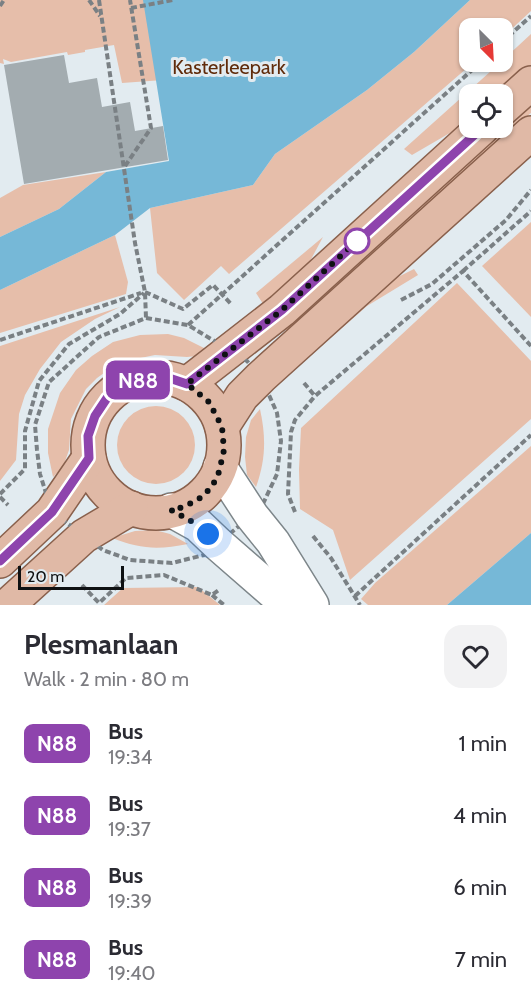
<!DOCTYPE html>
<html lang="en">
<head>
<meta charset="utf-8">
<style>
  body { margin:0; font-family:Cabin,sans-serif; background:#f2f2f3; color:#2b2b33; height:100vh; display:flex; flex-direction:column; font-size:22px; white-space:nowrap }
  * { box-sizing:border-box; margin:0 }
  p { font-size:20px; color:#7c7c81 }
  .icon { flex:none; width:33px; height:33px; fill:none; stroke:currentColor; stroke-width:2; stroke-linecap:round; stroke-linejoin:round }
  .map { position:relative; height:605px; overflow:hidden }
  .drawer { display:flex; flex-direction:column; background:#fff; flex:1 }
  .drawer>* { flex:none }
  .badge { padding:0 12px; border-radius:9px; font-size:21px; line-height:39px }
  .needle { width:39px; rotate:156deg }
  .controls { position:absolute; left:459px; top:18px; display:grid; gap:12px }
  .controls a { display:grid; place-items:center; width:54px; height:54px; border-radius:12px; background:#fff; box-shadow:0 2px 4px #0004; font-size:30px }
  .scale { position:absolute; left:18px; bottom:15px; width:106px; box-sizing:border-box; padding-left:6px; border:3px solid #0e1113; border-top:0; font-size:16px; line-height:21px; white-space:nowrap; color:#0e1113; -webkit-text-stroke:4px #e2ebf0; paint-order:stroke }
  .you { position:absolute; width:30px; height:30px; margin:-15px; border:4px solid #fff; border-radius:50%; background:#1a73e8; box-shadow:0 0 0 9px #1a73e833 }
  .map>.badge { position:absolute; translate:-50% -50%; box-shadow:0 0 0 3px #fff }
  .round { display:grid; place-items:center; flex:none; width:63px; height:63px; border-radius:18px; background:#f2f2f3 }
  .overview { display:flex; align-items:center; justify-content:space-between; height:102px; padding:0 24px }
  h1 { font-size:28px; font-weight:700; line-height:45px }
  ul { padding:0; list-style:none }
  li { display:flex; align-items:center; gap:18px; height:72px; padding:0 24px }
  li div { flex:1 }
  li b { display:block; font-size:22px }
  li em { font-style:normal }
  li .badge { min-width:66px; font-weight:700; text-align:center }
  .map>svg:first-child { display:block }
</style>
</head>
<body>
<div class="map">
<svg width="531" height="605" viewBox="0 0 531 605">
  <rect width="100%" height="100%" fill="#e2ebf0"/>
  <!-- green -->
  <g fill="#e6beaa">
    <polygon points="0,0 399,0 163,80 122,83 114,45 85,50 85,52 68,55 67,52 11,62 3,59 4,64 0,63"/>
    <polygon points="470,0 531,0 531,11 503,37 502,28 470,28 470,62 474,62 229,274 221,266 184,300 157,273 150,208 253,185 275,154 367,90 414,52"/>
    <polygon points="531,34 531,65 498,94 470,94 469,121 467,123 412,155 404,149 501,62 502,62 503,60"/>
    <polygon points="531,96 531,113 289,333 280,324 496,128 502,128 503,121"/>
    <polygon points="106,172 59,209 0,237 0,198 23,185"/>
    <polygon points="531,222 531,317 482,266"/>
    <polygon points="115,235 128,282 126,294 0,333 0,290"/>
    <polygon points="323,237 302,276 265,307 256,293"/>
    <polygon points="414,269 418,275 367,306 309,357 304,351 368,292"/>
    <polygon points="457,283 531,361 531,419 350,580 333,530 300,509 299,469 301,428"/>
    <polygon points="120,307 95,319 61,342 40,369 25,395 19,414 16,460 0,481 0,346"/>
    <polygon points="168,334 184,338 208,350 197,356 187,357 155,355 126,361 111,368 97,378 86,389 71,419 69,450 63,467 53,477 48,453 48,429 60,393 76,370 92,356 113,342 140,335"/>
    <circle cx="156" cy="445" r="39"/>
    <path d="M260 409C266 437 266 459 256 487L247 475 245 457 246 437 251 420Z"/>
    <polygon points="531,446 531,533 447,605 368,605 361,599 375,583"/>
    <path d="M155 530 170 534 188 544C158 550 140 549 112 538L135 531Z"/>
    <polygon points="198,587 220,605 104,605 123,588"/>
  </g>
  <!-- water -->
  <g fill="#76b8d7">
    <polygon points="143,0 470,0 414,52 367,90 275,154 253,185 150,208 115,235 0,290 0,237 59,209 106,172 169,161"/>
    <polygon points="531,533 531,605 447,605"/>
  </g>
  <!-- building -->
  <polygon fill="#a3acb0" points="64,55 69,83 97,78 102,107 130,102 135,131 163,126 168,160 24,184 4,65"/>
  <g fill="none" stroke-linecap="round" stroke-linejoin="round">
    <defs>
      <g id="minor">
        <polyline points="220,467 252,516 273,542 312,605"/>
        <polyline points="171,510 198,525 218,544 288,605"/>
      </g>
      <g id="major">
        <polyline points="502,109 531,83"/>
        <circle cx="156" cy="445" r="68"/>
        <polyline points="187,384 282,310 482,128"/>
        <polyline points="222,427 242,396 261,377 531,133"/>
        <polyline points="0,561 52,512 89,458"/>
        <polyline points="8,605 84,536 131,508"/>
      </g>
    </defs>
    <!-- minor casing -->
    <use href="#minor" stroke="#7d868a" stroke-width="36"/>
    <!-- major casing -->
    <use href="#major" stroke="#89604c" stroke-width="36"/>
    <!-- path -->
    <g stroke="#7a8084" stroke-width="4" stroke-dasharray="6 3" stroke-linecap="butt">
      <polyline points="89,0 100,16"/>
      <polyline points="99,0 135,243 145,292 146,318"/>
      <polyline points="0,6 4,0"/>
      <polyline points="131,8 173,0"/>
      <polyline points="502,42 531,16"/>
      <polyline points="125,166 151,128 130,0"/>
      <polyline points="463,271 531,211"/>
      <polyline points="145,292 183,309 213,285 232,305"/>
      <polyline points="401,300 432,284 506,220 531,190"/>
      <polygon points="146,318 188,325 247,361 261,377 277,413 281,441 277,474 261,508 204,555 172,563 130,560 103,550 52,512 40,474 37,450 35,425 49,382 99,337"/>
      <polyline points="188,325 481,62"/>
      <polyline points="0,340 141,293"/>
      <polyline points="304,383 315,396 463,271 531,346"/>
      <polyline points="0,494 25,469 25,431 39,381 69,344 120,314 144,293"/>
      <polyline points="0,497 8,505"/>
      <polyline points="295,512 288,494 291,432 295,420 315,396"/>
      <polyline points="313,536 331,558 360,605"/>
      <polyline points="82,585 99,603 126,578 164,575 212,595 219,590"/>
      <polyline points="212,595 224,605"/>
      <polyline points="355,596 531,435"/>
    </g>
    <!-- minor -->
    <use href="#minor" stroke="#fff" stroke-width="33"/>
    <!-- major -->
    <use href="#major" stroke="#e0b9a6" stroke-width="33"/>
  </g>
  <g fill="none" stroke-linecap="round" stroke-linejoin="round">
    <defs>
      <polyline id="line" points="0,561 52,512 89,458 88,436 95,416 107,398 124,385 144,378 166,377 187,384 282,310 482,128"/>
    </defs>
    <!-- line casing -->
    <use href="#line" stroke="#fff" stroke-width="14"/>
    <!-- line -->
    <use href="#line" stroke="#8e44ad" stroke-width="9"/>
    <!-- walk -->
    <polyline stroke="#0e1113" stroke-width="6" stroke-dasharray="0 10.8" points="208,534 198,525 171,510 184,507 200,498 212,487 219,472 224,450 222,427 209,402 187,384 282,310 358,240 357,241"/>
  </g>
  <!-- markers -->
  <circle fill="#fff" stroke="#8e44ad" stroke-width="3" cx="357" cy="241" r="12"/>
  <g text-anchor="middle" dominant-baseline="central" stroke-width="6" stroke-linejoin="round" paint-order="stroke">
    <!-- park labels -->
    <g font-size="20" fill="#602b0a" stroke="#e2ebf0">
      <text x="229" y="67">Kasterleepark</text>
    </g>
  </g>
</svg>
<div class="controls">
<a><svg class="needle" viewBox="-14 -14 28 28"><path d="M0-13l5 13h-10z" fill="#e53935"/><path d="M0 13l5-13h-10z" fill="#7c7c81"/></svg></a>
<a><svg class="icon" aria-label="locate" viewBox="0 0 24 24"><circle cx="12" cy="12" r="6"/><path d="M12 2v4M12 18v4M2 12h4M18 12h4"/></svg></a>
</div>
<div class="scale">20 m</div>
<div class="you" style="left:208px;top:534px"></div>
<b class="badge" style="left:138px;top:380px;background:#8e44ad;color:#fff">N88</b>
</div>
<section class="drawer">
<div class="overview"><div><h1>Plesmanlaan</h1><p>Walk · 2 min · 80 m</p></div><a class="round"><svg class="icon" aria-label="heart" viewBox="0 0 24 24"><path d="M12 20l-8-8c-3-5 5-10 8-4 3-6 11-1 8 4z"/></svg></a></div>
<ul>
<li><span class="badge" style="background:#8e44ad;color:#fff">N88</span><div><b>Bus</b><p>19:34</p></div><em>1 min</em></li>
<li><span class="badge" style="background:#8e44ad;color:#fff">N88</span><div><b>Bus</b><p>19:37</p></div><em>4 min</em></li>
<li><span class="badge" style="background:#8e44ad;color:#fff">N88</span><div><b>Bus</b><p>19:39</p></div><em>6 min</em></li>
<li><span class="badge" style="background:#8e44ad;color:#fff">N88</span><div><b>Bus</b><p>19:40</p></div><em>7 min</em></li>
</ul>
</section>
</body>
</html>
